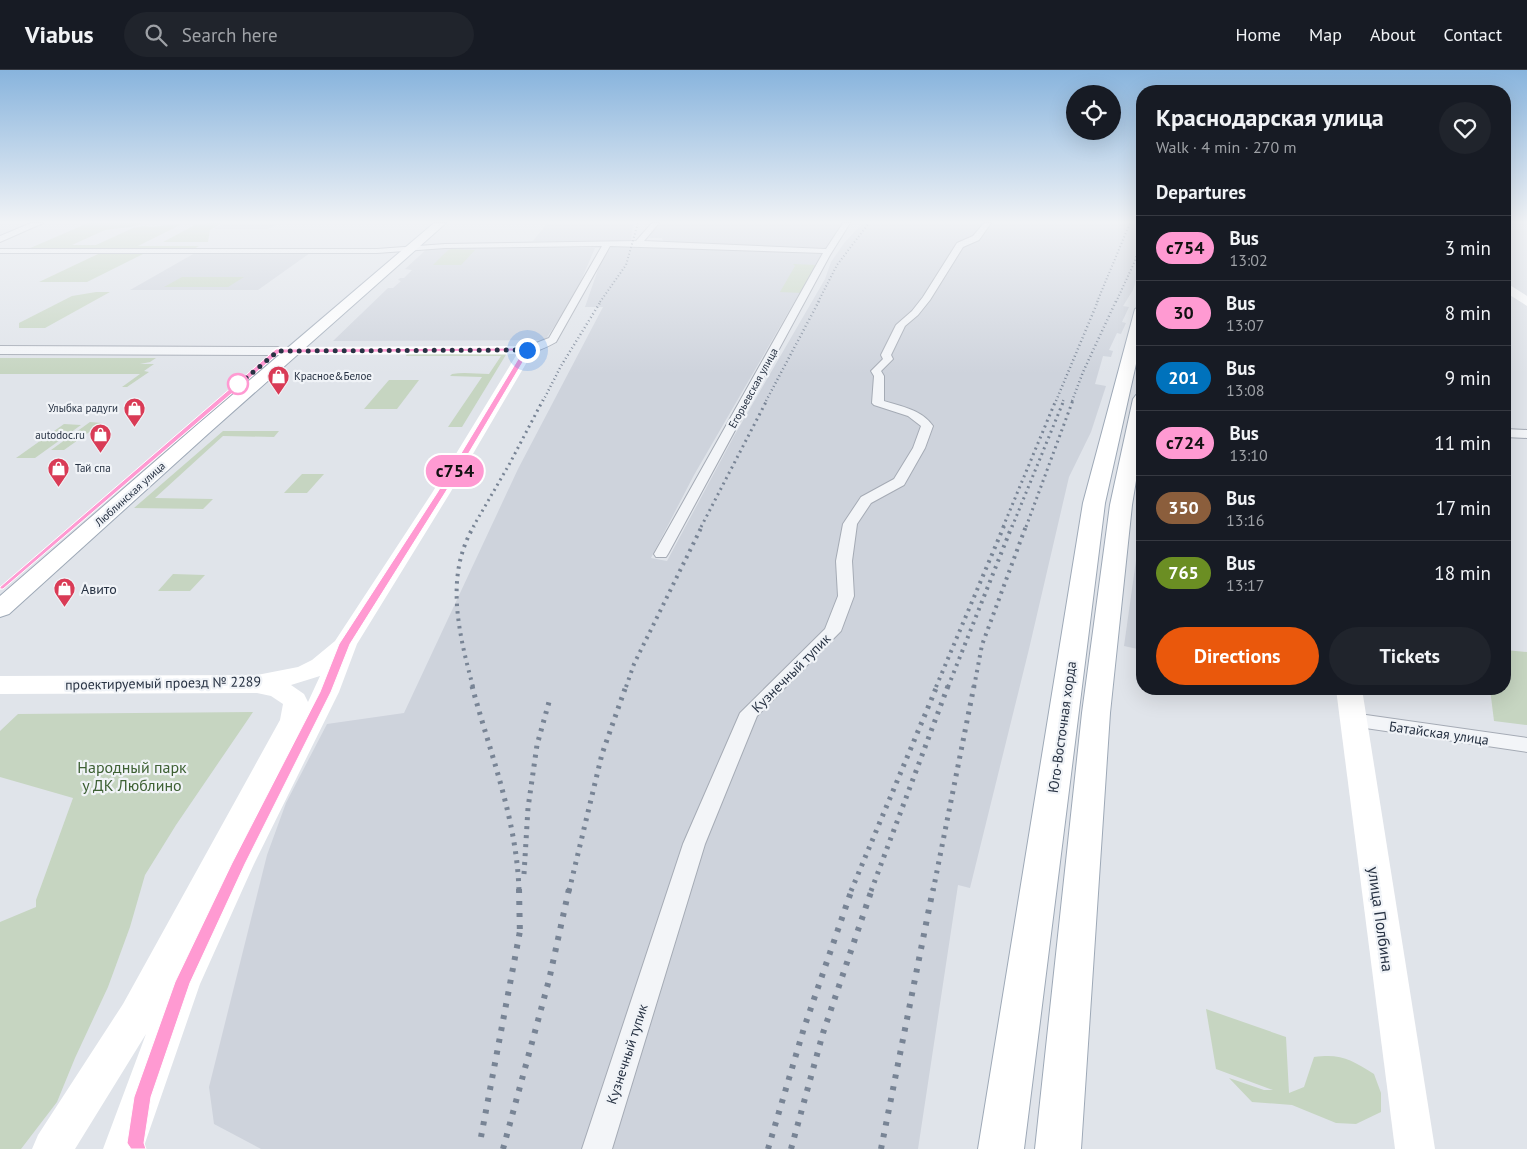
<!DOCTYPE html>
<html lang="en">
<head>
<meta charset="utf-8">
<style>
  body { margin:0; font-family:"PT Sans",sans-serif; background:#20242c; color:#f1f3f6; height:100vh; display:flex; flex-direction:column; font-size:19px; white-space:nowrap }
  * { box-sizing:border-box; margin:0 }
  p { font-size:16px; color:#9ea1a6 }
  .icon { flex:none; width:28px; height:28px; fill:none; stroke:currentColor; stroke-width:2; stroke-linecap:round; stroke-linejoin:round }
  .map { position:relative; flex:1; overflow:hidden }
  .panel { position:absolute; left:1136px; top:15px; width:375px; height:610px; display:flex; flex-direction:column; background:#171b24; border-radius:20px; box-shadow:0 5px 20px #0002 }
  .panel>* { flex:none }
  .badge { padding:0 10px; border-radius:16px; font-size:18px; line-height:32px }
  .tools { position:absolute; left:1066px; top:15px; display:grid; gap:10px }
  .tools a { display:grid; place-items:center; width:55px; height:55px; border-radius:50%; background:#171b24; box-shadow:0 5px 20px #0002; font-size:25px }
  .you { position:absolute; width:25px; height:25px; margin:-12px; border:4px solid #fff; border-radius:50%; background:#1a73e8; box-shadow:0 0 0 8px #1a73e833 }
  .map>.badge { position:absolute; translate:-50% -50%; box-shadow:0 0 0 2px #fff }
  h2 { padding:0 20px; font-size:19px; line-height:45px }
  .round { display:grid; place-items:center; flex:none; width:52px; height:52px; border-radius:26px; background:#20242c }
  .head { display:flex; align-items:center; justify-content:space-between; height:85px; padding:0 20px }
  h1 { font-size:24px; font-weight:700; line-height:38px }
  .primary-button { display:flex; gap:10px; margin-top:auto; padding:10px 20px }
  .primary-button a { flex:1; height:58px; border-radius:30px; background:#ea580c; color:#fff; font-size:20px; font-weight:700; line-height:58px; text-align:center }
  .primary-button a+a { background:#20242c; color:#f1f3f6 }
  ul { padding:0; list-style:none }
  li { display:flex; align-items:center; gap:15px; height:65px; padding:0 20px; border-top:1px solid #363941 }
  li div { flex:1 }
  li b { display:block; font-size:19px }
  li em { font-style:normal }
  li .badge { min-width:55px; font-weight:700; text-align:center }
  header { display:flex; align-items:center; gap:30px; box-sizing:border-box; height:70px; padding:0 25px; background:#171b24; border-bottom:1px solid #363941 }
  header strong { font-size:24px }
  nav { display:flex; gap:28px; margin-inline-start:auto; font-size:18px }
  .search { width:350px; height:45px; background:#20242c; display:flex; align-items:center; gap:12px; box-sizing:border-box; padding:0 18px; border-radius:28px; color:#9ea1a6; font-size:19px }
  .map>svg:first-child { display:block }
</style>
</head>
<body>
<header>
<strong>Viabus</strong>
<div class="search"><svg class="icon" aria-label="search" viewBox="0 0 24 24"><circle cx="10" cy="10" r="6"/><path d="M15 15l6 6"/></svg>Search here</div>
<nav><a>Home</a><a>Map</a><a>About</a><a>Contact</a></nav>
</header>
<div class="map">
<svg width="1527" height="1079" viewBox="0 0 1527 1079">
  <rect width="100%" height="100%" fill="#e0e4ea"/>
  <!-- built -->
  <g fill="#ced3dc">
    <polygon points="225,153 279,153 268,159 214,159"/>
    <polygon points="547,153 632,153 633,154 631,171 533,171"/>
    <polygon points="660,153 844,153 826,178 663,172 662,168 649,168 652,162"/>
    <polygon points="863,153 1142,153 1142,191 1133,220 1123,236 1129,237 1122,252 1126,253 1121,264 1117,263 1109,280 1113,281 1111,287 1103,286 1095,314 1106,316 1091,362 1069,407 1029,579 970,818 958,815 918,1079 261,1079 214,1054 209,1017 267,785 286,733 327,654 404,643 518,399 603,237 585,237 601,191 612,176 822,184 694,405 651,488 667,491 734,366 825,209 831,192 845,172"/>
    <polygon points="428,178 595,178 573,229 545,270 333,271 388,218 393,218 401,211 398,210 400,208 404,208 412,200 405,199"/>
    <polygon points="195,183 310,183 258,220 130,220"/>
    <polygon points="1138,476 1142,477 1142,580 1124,576"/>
  </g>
  <!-- green -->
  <g fill="#c6d5c1">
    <polygon points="88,153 144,153 130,157 105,160 72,175 96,175 133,158 143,156 152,157 184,153 138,176 199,176 194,179 28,179"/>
    <polygon points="208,153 222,153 210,160 208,172 163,172 195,155"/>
    <polygon points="452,179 475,180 461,195 433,195 448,180"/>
    <polygon points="98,184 143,184 87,212 39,212"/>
    <polygon points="793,194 817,195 802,223 780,222 795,196"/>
    <polygon points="182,207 244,207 228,217 164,217"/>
    <polygon points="96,222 110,222 45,258 19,258 19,253 72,226"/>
    <path d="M407 283H507L462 357H448L482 307 450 306 452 304C465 302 476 304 489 304L501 286H406Z"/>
    <polygon points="0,288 156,288 150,292 140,294 154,294 144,301 149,302 127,317 122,317 140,304 0,304"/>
    <polygon points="389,310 419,310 397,339 364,339"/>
    <polygon points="90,352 102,353 64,380 51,380"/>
    <polygon points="64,354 81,355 35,388 16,388"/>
    <polygon points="223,361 279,361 274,367 223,366 155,428 213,429 203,439 134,438"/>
    <polygon points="302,404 324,404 307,423 284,423"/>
    <polygon points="173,504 205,505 190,521 158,521"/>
    <polygon points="1505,580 1527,582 1527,655 1494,651 1490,619 1505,619"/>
    <polygon points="253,642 176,755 145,805 130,857 108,917 75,988 57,1032 21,1079 0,1079 0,852 36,837 36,830 73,728 0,707 0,661 18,644"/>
    <path d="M1206 939 1286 967 1289 1023 1304 1017 1314 987C1341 983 1352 990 1374 1004L1381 1023V1042L1356 1054 1336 1053 1292 1035 1252 1032 1229 1008 1264 1020H1273L1216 999Z"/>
  </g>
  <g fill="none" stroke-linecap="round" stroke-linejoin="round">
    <defs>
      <g id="minor">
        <path d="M652 153H659L644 171 826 179 843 153H850L830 185 668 484 666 487H656L654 484 823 183 610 176 556 272C547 277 534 284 523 282V278L549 268 602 176 445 178 377 183H0V179H377L445 174 636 171Z"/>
        <path d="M984 153H991L979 170 963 177 930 230 918 245 905 256 891 285 893 289 881 301 884 306V331C902 337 921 339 933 356L925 378 904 415 871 433 857 454 852 491 854 526 841 561 757 646 705 774 612 1079H582L683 774 740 643 825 559 838 526 836 491 843 454 861 427 894 409 913 378 921 356 908 346 874 335 872 333 874 306 871 301 883 289 881 285 896 255 912 241 923 227 957 173 973 166Z"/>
        <polygon points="1505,359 1527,360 1527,368 1505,367"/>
        <polygon points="1352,643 1527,668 1527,682 1345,655 1343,650 1345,645"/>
      </g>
      <g id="tertiary">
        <polygon points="31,153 43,153 0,172 0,166"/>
        <polygon points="0,276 278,277 284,281 278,285 0,284"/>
      </g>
      <g id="primary">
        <polygon points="434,153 446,153 209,363 9,544 0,547 0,526 197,355"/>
        <polygon points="1142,235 1142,267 1105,433 1024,1079 978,1079 1083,433 1135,239"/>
        <polygon points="1142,324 1142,374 1132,435 1110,643 1081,1079 1035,1079 1082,643 1110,435 1133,329 1136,325"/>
      </g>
    </defs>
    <!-- minor casing -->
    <use href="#minor" stroke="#a5abb5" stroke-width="2"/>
    <!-- tertiary casing -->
    <use href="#tertiary" stroke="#a5abb5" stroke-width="2"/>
    <!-- primary casing -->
    <use href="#primary" stroke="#9ea9b7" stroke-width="2"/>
    <!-- minor -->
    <use href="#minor" fill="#f3f5f8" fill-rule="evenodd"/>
    <!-- tertiary -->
    <use href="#tertiary" fill="#f3f5f8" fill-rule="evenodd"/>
    <!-- secondary -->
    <g fill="#fff" fill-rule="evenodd">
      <polygon points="1505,212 1527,226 1527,236 1505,222"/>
      <path d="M527 276 534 280 450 423 357 574 339 622 254 794 200 914 143 1079H103L146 964 75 1079H32L38 1065 123 934 280 650 283 634 271 626 257 623 0 624V606L257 605 298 597 312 590 335 571 432 423 517 284 278 285 271 281 278 277ZM320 606 308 632 304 624 291 615Z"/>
      <polygon points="1336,619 1362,619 1435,1079 1395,1079"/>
    </g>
    <!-- primary -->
    <use href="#primary" fill="#fff" fill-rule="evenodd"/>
    <!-- rail-far5 -->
    <g stroke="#788495" stroke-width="2" stroke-dasharray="1 2.5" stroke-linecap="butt">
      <polyline points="600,232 626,195 638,153"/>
      <polyline points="818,232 837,195 869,153"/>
      <polyline points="1097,232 1130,153"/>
      <polyline points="1116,232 1135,191 1142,166"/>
    </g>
    <!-- rail-far4 -->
    <g stroke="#788495" stroke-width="2.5" stroke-dasharray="1 3" stroke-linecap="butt">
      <polyline points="543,331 561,296 601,231"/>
      <polyline points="766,331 819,231"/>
      <polyline points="1056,331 1098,231"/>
      <polyline points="1063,331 1064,329"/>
      <polyline points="1072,331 1083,302 1116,231"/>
    </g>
    <!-- rail-far3 -->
    <g stroke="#788495" stroke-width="3" stroke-dasharray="2 4" stroke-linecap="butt">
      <polyline points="473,457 510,393 543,330"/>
      <polyline points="701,457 767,330"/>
      <polyline points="1003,457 1056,330"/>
      <polyline points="1012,457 1064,330"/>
      <polyline points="1026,457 1073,330"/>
    </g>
    <!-- rail-far2 -->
    <g stroke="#788495" stroke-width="4" stroke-dasharray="2.5 5" stroke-linecap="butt">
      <path d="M473 617C459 564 444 506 474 456"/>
      <polyline points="626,617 634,594 702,456"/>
      <polyline points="936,617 1004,456"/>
      <polyline points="948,617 1012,456"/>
      <polyline points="974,617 982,575 1026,456"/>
    </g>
    <!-- rail-far1 -->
    <g stroke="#788495" stroke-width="5" stroke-dasharray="3 6" stroke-linecap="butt">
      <path d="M472 616C490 683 517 750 519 821"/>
      <polyline points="524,804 528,738 537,675 549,632"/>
      <polyline points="569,821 602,684 626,616"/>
      <polyline points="851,821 937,616"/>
      <polyline points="871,821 948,616"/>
      <polyline points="933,821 974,616"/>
    </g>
    <!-- rail -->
    <g stroke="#788495" stroke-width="6" stroke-dasharray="4 8" stroke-linecap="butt">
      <polyline points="519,819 520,867"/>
      <polyline points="481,1067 520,861"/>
      <polyline points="503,1079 549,910 569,819"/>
      <polyline points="768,1079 804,958 852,819"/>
      <polyline points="791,1079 823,963 872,819"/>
      <polyline points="881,1079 933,819"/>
    </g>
  </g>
  <!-- sky -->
  <linearGradient id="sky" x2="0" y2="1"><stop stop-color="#88b4dd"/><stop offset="0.5" stop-color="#f1f3f6"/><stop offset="1" stop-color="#f1f3f6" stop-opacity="0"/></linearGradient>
  <rect width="1527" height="304" fill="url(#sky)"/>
  <!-- line -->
  <polygon fill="#ff9ad2" stroke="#fff" points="527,278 530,280 445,423 350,574 331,622 245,794 190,913 151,1027 144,1073 146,1079 131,1079 127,1073 134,1027 175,912 232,793 320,622 339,574 437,423 523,281 279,283 3,519 0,519 0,517 276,279"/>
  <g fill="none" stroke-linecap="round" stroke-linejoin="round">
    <!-- walk -->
    <polyline stroke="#273243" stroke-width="5" stroke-dasharray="0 9" points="238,314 232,320 278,281 527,280"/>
  </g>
  <!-- icons -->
  <defs>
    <symbol id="shop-pin" viewBox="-11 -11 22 30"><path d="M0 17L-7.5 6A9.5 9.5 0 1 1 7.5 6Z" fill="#d93b56" stroke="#f0f3f7"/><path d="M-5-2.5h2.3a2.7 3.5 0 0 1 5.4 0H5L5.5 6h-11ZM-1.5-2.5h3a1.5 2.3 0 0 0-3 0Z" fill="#fff"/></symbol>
  </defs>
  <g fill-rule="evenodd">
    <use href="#shop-pin" x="266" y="294" width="25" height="34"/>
    <use href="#shop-pin" x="122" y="326" width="25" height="34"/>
    <use href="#shop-pin" x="88" y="352" width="25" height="34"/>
    <use href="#shop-pin" x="46" y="386" width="25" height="34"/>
    <use href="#shop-pin" x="52" y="506" width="25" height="34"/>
  </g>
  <!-- markers -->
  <circle fill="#fff" stroke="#ff9ad2" stroke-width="2.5" cx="238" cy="314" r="10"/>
  <g text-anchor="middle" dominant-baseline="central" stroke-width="4.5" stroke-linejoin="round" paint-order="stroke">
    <!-- far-poi labels -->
    <g font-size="11" fill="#273243" stroke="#f0f3f7" text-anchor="start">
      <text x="294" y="306">Красное&amp;Белое</text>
      <text x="118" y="338" text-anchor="end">Улыбка радуги</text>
      <text x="85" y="365" text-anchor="end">autodoc.ru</text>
      <text x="75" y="398">Тай спа</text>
    </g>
    <!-- far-street labels -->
    <g font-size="11" fill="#273243" stroke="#f0f3f7">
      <text transform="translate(753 318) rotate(-61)">Егорьевская улица</text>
      <text transform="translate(130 424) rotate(-42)">Люблинская улица</text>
    </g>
    <!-- poi labels -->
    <g font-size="14" fill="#273243" stroke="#f0f3f7" text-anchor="start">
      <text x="81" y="519">Авито</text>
    </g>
    <!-- street labels -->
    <g font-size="14" fill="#273243" stroke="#f0f3f7">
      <text transform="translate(791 603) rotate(-45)">Кузнечный тупик</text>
      <text transform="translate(163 613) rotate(-1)">проектируемый проезд № 2289</text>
      <text transform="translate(1062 657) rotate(-82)">Юго-Восточная хорда</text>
      <text transform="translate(1439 663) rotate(8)">Батайская улица</text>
      <text transform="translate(627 984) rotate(-72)">Кузнечный тупик</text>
    </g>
    <!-- near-park labels -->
    <g font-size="16" fill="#3d6033" stroke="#f0f3f7">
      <text x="132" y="697">Народный парк<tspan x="132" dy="18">у ДК Люблино</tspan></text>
    </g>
    <!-- near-street labels -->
    <g font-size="16" fill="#273243" stroke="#f0f3f7">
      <text transform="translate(1381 849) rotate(82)">улица Полбина</text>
    </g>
  </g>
</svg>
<div class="tools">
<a><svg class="icon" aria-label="locate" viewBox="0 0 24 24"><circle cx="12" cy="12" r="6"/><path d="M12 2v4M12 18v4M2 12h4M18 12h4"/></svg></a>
</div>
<div class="you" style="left:527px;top:280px"></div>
<b class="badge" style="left:455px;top:401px;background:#ff9ad2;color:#111">с754</b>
<section class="panel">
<div class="head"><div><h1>Краснодарская улица</h1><p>Walk · 4 min · 270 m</p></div><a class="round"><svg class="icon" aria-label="heart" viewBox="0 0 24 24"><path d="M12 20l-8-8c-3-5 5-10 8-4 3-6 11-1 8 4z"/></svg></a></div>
<h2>Departures</h2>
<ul>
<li><span class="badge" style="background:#ff9ad2;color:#111">с754</span><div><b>Bus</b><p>13:02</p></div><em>3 min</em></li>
<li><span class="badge" style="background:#ff9ad2;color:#111">30</span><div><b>Bus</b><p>13:07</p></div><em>8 min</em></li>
<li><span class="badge" style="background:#0072bc;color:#fff">201</span><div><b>Bus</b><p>13:08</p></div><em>9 min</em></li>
<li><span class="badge" style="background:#ff9ad2;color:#111">с724</span><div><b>Bus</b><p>13:10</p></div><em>11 min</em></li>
<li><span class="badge" style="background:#8b5e3c;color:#fff">350</span><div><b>Bus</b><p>13:16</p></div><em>17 min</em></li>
<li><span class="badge" style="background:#6b8e23;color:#fff">765</span><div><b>Bus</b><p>13:17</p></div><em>18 min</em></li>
</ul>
<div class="primary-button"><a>Directions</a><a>Tickets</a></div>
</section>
</div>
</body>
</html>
